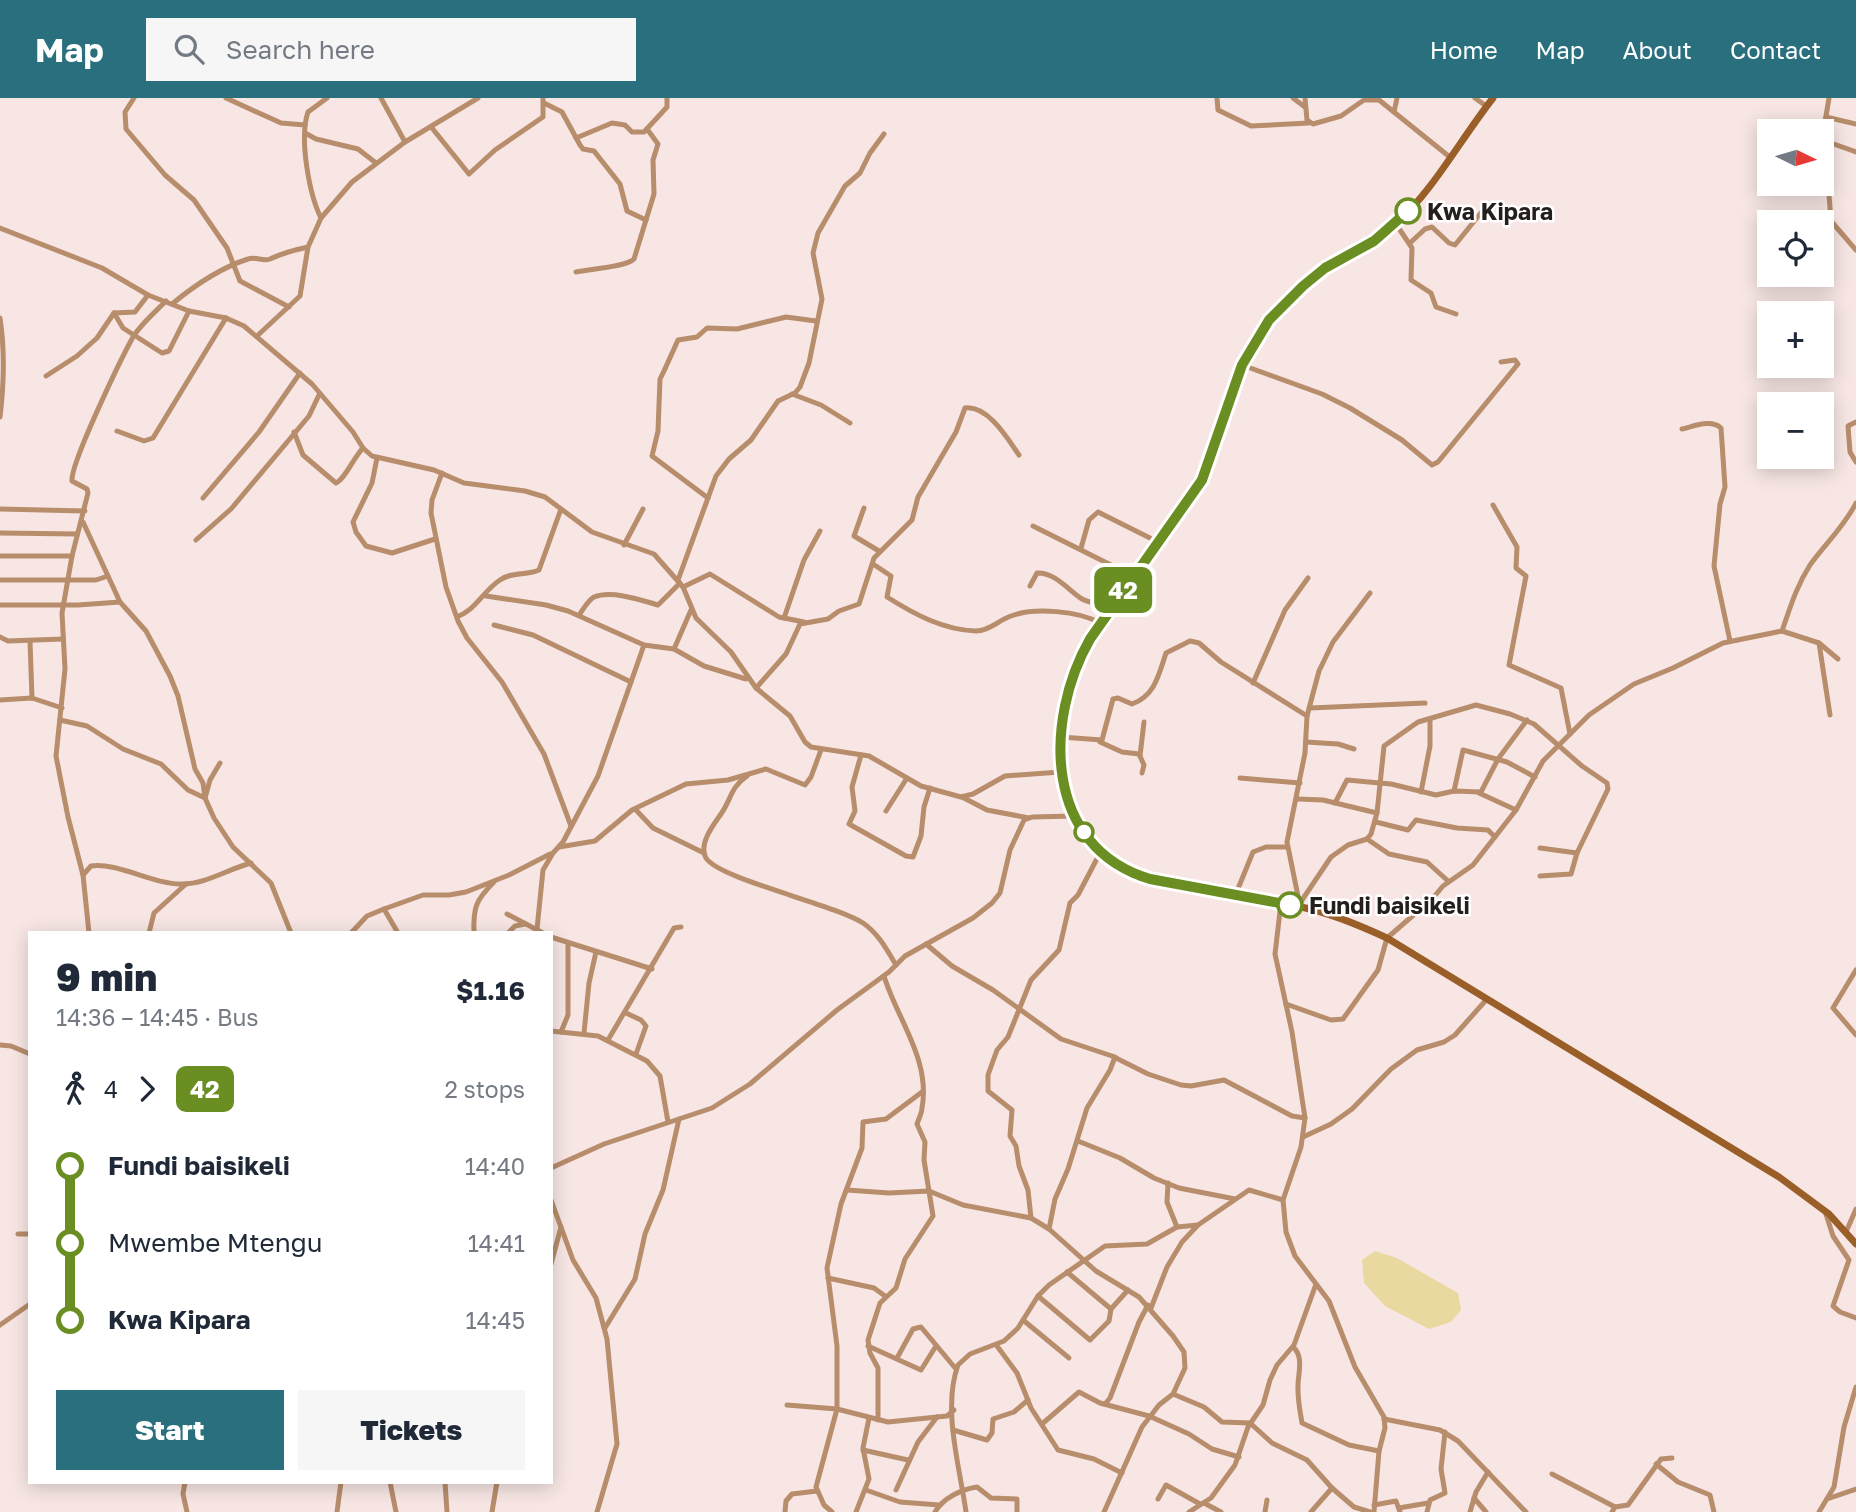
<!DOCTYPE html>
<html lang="en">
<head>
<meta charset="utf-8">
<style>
  body { margin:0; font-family:"Golos Text",sans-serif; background:#f6f6f7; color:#1f2937; height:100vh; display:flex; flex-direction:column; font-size:26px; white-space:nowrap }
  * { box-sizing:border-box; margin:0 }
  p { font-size:23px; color:#747a83 }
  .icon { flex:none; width:38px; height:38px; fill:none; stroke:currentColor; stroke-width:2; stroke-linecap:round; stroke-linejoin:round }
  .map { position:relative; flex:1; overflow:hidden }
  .drawer { position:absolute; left:28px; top:833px; width:525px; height:553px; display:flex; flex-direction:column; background:#fff; border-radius:0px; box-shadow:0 4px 18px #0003 }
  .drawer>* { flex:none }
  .badge { padding:0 14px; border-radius:10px; font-size:24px; line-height:46px }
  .needle { width:46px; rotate:95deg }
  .tools { position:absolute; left:1757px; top:21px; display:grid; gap:14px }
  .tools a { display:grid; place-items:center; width:77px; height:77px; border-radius:0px; background:#fff; box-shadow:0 4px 18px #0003; font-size:35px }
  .map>.badge { position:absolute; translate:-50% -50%; box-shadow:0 0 0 4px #fff }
  .legs { display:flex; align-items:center; gap:10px; height:77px; padding:0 28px; font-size:23px }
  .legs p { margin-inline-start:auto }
  .summary { display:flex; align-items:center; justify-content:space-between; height:119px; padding:0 28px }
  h1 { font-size:38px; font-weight:800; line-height:52px }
  .action { display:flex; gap:14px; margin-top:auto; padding:14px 28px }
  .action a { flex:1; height:80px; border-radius:0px; background:#296f7d; color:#fff; font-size:28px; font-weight:800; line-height:80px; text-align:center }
  .action a+a { background:#f6f6f7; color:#1f2937 }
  ul { padding:0 28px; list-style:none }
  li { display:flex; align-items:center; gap:24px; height:77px; font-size:26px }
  li i { display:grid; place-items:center; width:10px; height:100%; margin:0 9px; background:currentColor }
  li i::after { content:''; width:18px; height:18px; margin:-9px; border:5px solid; border-radius:50%; background:#fff }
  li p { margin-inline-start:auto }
  li:first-child i { background:linear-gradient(#0000 50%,currentColor 0) }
  li:last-child i { background:linear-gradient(currentColor 50%,#0000 0) }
  header { display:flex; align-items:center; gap:42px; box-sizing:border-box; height:98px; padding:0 35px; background:#296f7d; color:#fff }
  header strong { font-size:33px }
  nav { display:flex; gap:38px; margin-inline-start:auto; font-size:24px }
  .search { width:490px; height:63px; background:#f6f6f7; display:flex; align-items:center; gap:18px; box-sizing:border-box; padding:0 24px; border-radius:0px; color:#747a83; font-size:26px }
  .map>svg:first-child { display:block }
</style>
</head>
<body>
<header>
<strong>Map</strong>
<div class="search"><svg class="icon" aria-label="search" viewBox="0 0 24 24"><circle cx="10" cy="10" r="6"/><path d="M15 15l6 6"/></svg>Search here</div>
<nav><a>Home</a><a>Map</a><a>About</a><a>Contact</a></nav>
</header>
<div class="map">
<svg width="1856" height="1414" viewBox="0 0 1856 1414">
  <rect width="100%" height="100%" fill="#f7e6e4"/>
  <!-- green -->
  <polygon fill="#e9d9a1" points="1375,1153 1397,1160 1458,1195 1461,1212 1451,1224 1429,1231 1385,1208 1364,1185 1362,1162"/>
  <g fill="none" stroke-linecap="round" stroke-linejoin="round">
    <!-- street -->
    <g stroke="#b78d6c" stroke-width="5">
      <polyline points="134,0 125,14 126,31 165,77 194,102 227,150 240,183 289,209"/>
      <polyline points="226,0 281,25 305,27"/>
      <polyline points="381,0 405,44"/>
      <polyline points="1217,0 1218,12 1251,28 1309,25"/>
      <polyline points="1293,0 1305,9"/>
      <polyline points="1305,0 1307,22 1313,26 1341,18 1364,2 1379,2 1451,60"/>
      <polyline points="1475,0 1486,8"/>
      <polyline points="1829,0 1824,30 1831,123 1856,152"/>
      <polyline points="544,5 562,14 580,47 583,51 594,53 620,86 627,113 646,122"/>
      <polyline points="1394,14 1397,0"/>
      <polyline points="1826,19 1856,26"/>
      <polyline points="432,30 469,76 495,52 543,19 543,0"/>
      <polyline points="305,35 316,41 358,51 376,65"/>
      <polyline points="1825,38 1831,45 1856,54"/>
      <polyline points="576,40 612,25 625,27 632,34 644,34 667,9 667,0"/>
      <path d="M321 120C309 96 299 40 308 14L327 0"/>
      <polyline points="1396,126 1412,150 1411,182 1431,195 1436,209 1456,216"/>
      <polyline points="0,130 102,170 148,197 189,213 226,220 244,228 312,286 353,334 363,350 372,358 434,372 464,385 525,393 545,399 592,434 654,456 683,489 696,520 731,554 756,590 790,618 805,644 811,649 869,658 921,688 961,699 973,696 1005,678 1060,674"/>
      <polyline points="1410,145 1425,131 1432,129 1449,145 1455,147 1484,111"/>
      <path d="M576 174C590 171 626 169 634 161L654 96 653 62 658 46 647 31"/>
      <path d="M172 206C195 187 220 170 248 161 255 158 263 164 270 161 283 155 294 152 308 149"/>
      <polyline points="114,215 123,230 162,255 169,253 189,213"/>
      <path d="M0 220C5 253 4 286 0 319"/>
      <polyline points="257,238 300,198 308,149 321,120 352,84 405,44 478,0"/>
      <polyline points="1242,267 1322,296 1350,310 1402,342 1432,367 1438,364 1518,266 1515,262 1501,264"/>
      <polyline points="46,278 77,258 97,240 114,215 135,214 148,197"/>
      <polyline points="792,296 821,307 850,325"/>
      <polyline points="1856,324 1848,328 1850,354 1856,364"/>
      <path d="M1682 331C1695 328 1711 321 1721 330L1725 389 1720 406 1714 468 1730 543"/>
      <polyline points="117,333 144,343 153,340 226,220"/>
      <path d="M294 334 303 357 336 385C345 381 354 359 363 350"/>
      <polyline points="377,360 372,385 353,424 356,434 366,448 392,455 435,441"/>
      <polyline points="442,375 432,402 431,415 446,489 458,523 467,540 502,584 544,656 571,728"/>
      <polyline points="203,400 259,334 300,275"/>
      <polyline points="708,400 652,358 658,333 660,281 664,273 678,242 697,239 707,230 737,231 786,219 816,223"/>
      <polyline points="1493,407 1517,449 1516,470 1526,478 1509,567 1561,590 1570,636"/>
      <polyline points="864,410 854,438 879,453"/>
      <polyline points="0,411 85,413"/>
      <polyline points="83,424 120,504 146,533 170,578 178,598 195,671 203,685 205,700 214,720 233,749 271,785 291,835"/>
      <polyline points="1033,428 1133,478"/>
      <polyline points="0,435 77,436"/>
      <polyline points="196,442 231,411 309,318 319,297"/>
      <polyline points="624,447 643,411"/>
      <polyline points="1081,450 1089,422 1098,414 1158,444"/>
      <polyline points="0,458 72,458"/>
      <path d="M873 466 891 478 887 499C914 516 943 532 976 533 989 533 999 522 1011 518 1034 509 1079 513 1100 525"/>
      <polyline points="0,482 96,482 108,478"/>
      <polyline points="678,482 716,378 729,361 751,342 778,303 795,295 800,289 809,265 822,201 813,155 818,135 845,88 860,75 870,55 884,36"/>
      <path d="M1030 488 1037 475C1055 474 1069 493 1082 501 1091 506 1102 506 1112 507"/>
      <polyline points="683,489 710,476 779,519 804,524"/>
      <polyline points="486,498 546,507 568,513 644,547 674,551 704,568 746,581"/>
      <polyline points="0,507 78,507 120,504"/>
      <path d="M579 517C583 512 588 502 594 499 612 492 641 502 658 507L680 485"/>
      <path d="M457 519C477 511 483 493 500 482 513 473 526 478 539 472L561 411"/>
      <polyline points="784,520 804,462 820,433"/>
      <polyline points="494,527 533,537 631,584"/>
      <polyline points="1782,533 1819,545 1838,561"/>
      <polyline points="0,539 8,543 63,541"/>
      <polyline points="30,543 32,600"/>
      <polyline points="1819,545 1830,617"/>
      <polyline points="674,551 691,512"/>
      <polyline points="1253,585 1285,512 1308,480"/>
      <path d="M756 590 786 556 800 526 828 521 839 513 859 506 874 460 912 422 918 399 956 334 965 310C988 307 1008 341 1019 357"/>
      <polyline points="0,602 32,600 62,610"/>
      <polyline points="1310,610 1425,605"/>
      <polyline points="60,622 87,628 123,651 161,666 188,692 205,700 210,682 220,665"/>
      <path d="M1061 639 1102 642 1113 601 1118 600 1132 606C1155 598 1159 576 1166 555L1190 543 1199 545 1221 564 1307 618"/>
      <polyline points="1100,644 1122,654 1139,656 1144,667 1142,675"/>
      <polyline points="1306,644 1338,646 1354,651"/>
      <polyline points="861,657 852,689 855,713 849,726 906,758 913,759 921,738 924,709 930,690"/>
      <polyline points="1140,658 1144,624"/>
      <path d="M747 678C730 690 732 700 721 716 714 726 698 746 706 760 719 781 833 806 863 825 878 835 887 852 896 867"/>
      <polyline points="1240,680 1300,685"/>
      <polyline points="1454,693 1463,652 1507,664 1535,679"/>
      <polyline points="1421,694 1430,648 1430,621"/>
      <polyline points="1479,695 1516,712"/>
      <polyline points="962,699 987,712 1029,720"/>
      <polyline points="1298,701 1323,702 1377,715"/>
      <polyline points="1335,705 1347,682 1391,686 1436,697 1454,693 1481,694 1498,661 1527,622"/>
      <polyline points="635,711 653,730 704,755"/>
      <polyline points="886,713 907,680"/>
      <polyline points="1376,724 1408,732 1416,722 1457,730 1488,732 1495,739"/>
      <polyline points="1367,741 1389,756 1427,764 1448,783"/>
      <polyline points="559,749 595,743 632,712 686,686 728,682 766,671 805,687 811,679 821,652"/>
      <polyline points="1540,750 1577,755"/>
      <path d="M83 777 91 768C117 764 155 787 182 786 206 786 228 771 251 765"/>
      <polyline points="1235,798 1253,754 1266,749 1287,749"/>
      <polyline points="1299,803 1287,744 1305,655 1307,618 1319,573 1333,544 1370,495"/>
      <polyline points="1281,805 1275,856 1292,934 1305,1020 1301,1049 1283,1102 1286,1134 1295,1158 1329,1203 1355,1269 1384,1319 1385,1330 1379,1353 1374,1414"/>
      <polyline points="1298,808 1331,759 1348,747 1367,741 1371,736 1377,715 1384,648 1418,624 1476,607 1510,616 1534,626 1582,668 1607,685 1608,691 1577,755 1571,776 1540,778"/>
      <polyline points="384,811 398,835"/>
      <polyline points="507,816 543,835"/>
      <polyline points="537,831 543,772 553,755 563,744 598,678 644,547"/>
      <path d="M89 835 83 777 68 719 56 658 65 571 62 515 72 458 88 395 87 391 72 383C70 366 122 259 133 239 141 226 155 214 166 203"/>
      <polyline points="149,835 154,815 186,786"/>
      <polyline points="351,835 367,818 384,811 423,797 449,797 466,794 509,777 550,756"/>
      <path d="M474 835C473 809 476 802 494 784"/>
      <polyline points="508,835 515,828 525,826"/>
      <polyline points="551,839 652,871"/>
      <polyline points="926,846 952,868 993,892 1061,941 1112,958 1148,976 1181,987 1191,988 1224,982 1292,1018 1305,1020"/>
      <polyline points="1856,872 1833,910 1856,937"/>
      <path d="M1286 906 1331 922 1343 921 1378 872 1387 840 1432 801 1443 788 1473 767 1516 712 1543 663 1589 617 1634 586 1673 570 1723 545 1782 533C1790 510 1796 489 1810 467 1825 446 1844 429 1856 405"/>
      <polyline points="626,915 641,922 646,928 636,956"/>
      <polyline points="551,933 598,938 647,963 660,978 668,1024"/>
      <polyline points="561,934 568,917 568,845"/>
      <polyline points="584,935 589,885 596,854"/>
      <polyline points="608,942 674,830 681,829"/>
      <polyline points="0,947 11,948 30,956"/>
      <polyline points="1303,1039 1331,1026 1352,1011 1391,971 1417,952 1444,944 1455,937 1487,901"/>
      <polyline points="1078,1043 1120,1060 1154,1080 1179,1090 1235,1101"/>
      <polyline points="551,1070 604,1046 712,1010 750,986 837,912 889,874 905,858 973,820 992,805 1000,795 1010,752 1024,722 1032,719 1074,718"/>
      <polyline points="1168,1085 1167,1104 1177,1129"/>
      <polyline points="847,1092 889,1095 929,1093 963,1107 1031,1120 1049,1131 1096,1173 1139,1199 1173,1238 1184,1254 1185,1270 1173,1296 1159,1307 1142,1329 1104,1414"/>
      <polyline points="551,1102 573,1162 596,1200 607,1241 617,1346 597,1414"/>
      <polyline points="1825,1113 1833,1138 1849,1162 1833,1208 1840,1214 1856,1220"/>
      <polyline points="1031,1120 1028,1092 1019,1068 1016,1048 1010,1038 1012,1012 988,993 988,977 997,952 1008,939 1031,882 1059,852 1070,805 1078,797 1101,753"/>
      <polyline points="1049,1131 1055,1101 1068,1071 1087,1010 1110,972 1115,959"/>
      <polyline points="1846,1134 1856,1111"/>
      <polyline points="18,1136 30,1136"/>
      <polyline points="551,1166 561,1129"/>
      <polyline points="1067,1174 1111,1211 1128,1192"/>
      <polyline points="828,1180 874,1190 885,1198"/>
      <polyline points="1038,1198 1090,1242 1109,1223 1111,1211"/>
      <polyline points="1151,1210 1167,1169 1182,1144 1198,1127 1249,1092 1283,1102"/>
      <polyline points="1023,1222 1069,1260"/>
      <polyline points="0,1227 30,1206"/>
      <polyline points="605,1230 635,1181 645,1136 663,1092 679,1021"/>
      <polyline points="868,1248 921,1272 936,1248"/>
      <polyline points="997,1248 1017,1275 1031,1310 1058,1352 1094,1361 1122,1375"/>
      <path d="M1293 1249C1305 1259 1297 1278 1298 1292 1298 1303 1300 1314 1302 1325L1349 1347 1379 1353"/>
      <polyline points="897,1260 913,1231 921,1229 956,1271"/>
      <polyline points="1173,1296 1204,1309 1222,1324 1250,1325 1272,1345 1307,1362 1332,1390"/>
      <polyline points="1105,1306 1110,1300 1139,1224 1148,1207"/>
      <polyline points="787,1307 837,1311 888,1324 947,1318 954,1312"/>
      <polyline points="1384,1321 1440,1332 1458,1343 1526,1414"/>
      <path d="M878 1322V1270L870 1255 868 1242 880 1205 896 1190 905 1161 933 1118 924 1062 925 1044 917 1026C919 1020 922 1015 922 1010 931 962 897 921 884 878"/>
      <polyline points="1042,1326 1079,1294 1100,1305 1149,1318 1189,1336 1212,1351 1239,1359"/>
      <polyline points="953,1332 987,1342 992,1335 993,1321 1014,1314 1028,1302"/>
      <polyline points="863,1352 908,1362"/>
      <polyline points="1656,1366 1678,1384 1710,1397 1714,1414"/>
      <polyline points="1552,1376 1615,1409"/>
      <polyline points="185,1384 183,1396 187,1414"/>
      <polyline points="390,1384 396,1414"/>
      <polyline points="445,1384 447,1414"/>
      <polyline points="866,1392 900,1404 939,1407"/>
      <polyline points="896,1392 918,1344 937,1319"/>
      <polyline points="1474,1400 1486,1414"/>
      <polyline points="1158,1401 1166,1387 1200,1406"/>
      <polyline points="1827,1401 1856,1391"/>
      <polyline points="1204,1405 1221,1414"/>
      <polyline points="1374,1407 1396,1403 1400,1414"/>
      <polyline points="1399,1410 1428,1405"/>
      <polyline points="337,1414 341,1384"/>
      <polyline points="492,1414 497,1384"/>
      <polyline points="785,1414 786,1403 792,1396 817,1393"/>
      <polyline points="832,1414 824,1407 816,1389 837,1311 837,1248 827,1170 841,1106 862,1050 863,1024 886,1021 922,994"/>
      <polyline points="856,1414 869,1381 863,1350 869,1320"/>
      <path d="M935 1414C943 1400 962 1391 977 1389L991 1400 1017 1401V1414"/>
      <path d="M966 1414C960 1370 942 1311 958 1267L970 1256 1004 1243 1018 1230 1038 1198 1049 1187 1105 1148 1147 1146 1177 1129 1198 1127"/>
      <polyline points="1189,1414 1211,1400 1235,1367 1248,1329 1263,1307 1270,1282 1277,1267 1294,1247 1316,1186"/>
      <polyline points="1265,1414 1267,1402"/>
      <polyline points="1311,1414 1332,1390 1354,1409 1370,1414"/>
      <polyline points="1427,1414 1430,1402 1445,1395 1441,1371 1445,1334"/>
      <polyline points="1470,1414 1476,1394 1488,1374"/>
      <polyline points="1612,1414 1615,1409 1628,1407 1661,1361 1672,1360"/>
      <polyline points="1819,1414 1834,1389 1844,1329 1856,1289"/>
    </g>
    <!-- secondary -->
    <path stroke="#9a5e28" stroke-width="7" d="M1493 0C1460 42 1435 90 1396 126 1376 144 1352 155 1329 169 1307 182 1286 202 1270 221 1233 267 1228 327 1203 379 1193 399 1179 417 1165 435 1114 503 1055 571 1060 662 1061 695 1074 727 1098 750 1149 798 1235 795 1301 809 1331 815 1359 827 1387 840L1779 1079 1829 1116 1856 1146"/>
  </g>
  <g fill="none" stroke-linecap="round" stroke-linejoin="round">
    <defs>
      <path id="line-1" d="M1290 807 1150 781C1043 749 1044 622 1090 541L1202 382 1242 267 1269 222 1303 188 1325 170 1374 143 1408 113"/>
    </defs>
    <!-- line-1 casing -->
    <use href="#line-1" stroke="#fff" stroke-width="16"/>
    <!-- line-1 -->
    <use href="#line-1" stroke="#6b8e23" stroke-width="10"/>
  </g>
  <!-- markers -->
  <g fill="#fff" stroke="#6b8e23" stroke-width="3.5">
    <circle cx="1408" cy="113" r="12"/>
    <circle cx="1084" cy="734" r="9"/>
    <circle cx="1290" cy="807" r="12"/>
  </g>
  <g text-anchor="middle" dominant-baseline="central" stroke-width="5" stroke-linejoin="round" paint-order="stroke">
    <!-- stop labels -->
    <g font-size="23" font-weight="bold" fill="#241e1d" stroke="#fff" text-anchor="start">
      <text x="1427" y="113">Kwa Kipara</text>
      <text x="1309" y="807">Fundi baisikeli</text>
    </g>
  </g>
</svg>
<div class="tools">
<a><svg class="needle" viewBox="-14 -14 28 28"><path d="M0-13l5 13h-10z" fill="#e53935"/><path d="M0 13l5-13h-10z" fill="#747a83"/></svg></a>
<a><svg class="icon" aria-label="locate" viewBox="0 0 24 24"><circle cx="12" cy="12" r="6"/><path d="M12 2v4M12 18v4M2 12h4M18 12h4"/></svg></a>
<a>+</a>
<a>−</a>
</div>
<b class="badge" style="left:1123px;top:492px;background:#6b8e23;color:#fff">42</b>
<section class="drawer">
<div class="summary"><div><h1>9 min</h1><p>14:36 – 14:45 · Bus</p></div><b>$1.16</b></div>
<div class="legs"><svg class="icon" aria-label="walk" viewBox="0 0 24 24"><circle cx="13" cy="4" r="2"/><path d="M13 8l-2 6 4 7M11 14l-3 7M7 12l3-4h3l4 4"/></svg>4<svg class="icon" aria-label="forward" viewBox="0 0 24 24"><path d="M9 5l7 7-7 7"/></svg><b class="badge" style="background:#6b8e23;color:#fff">42</b><p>2 stops</p></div>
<ul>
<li><i style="color:#6b8e23"></i><b>Fundi baisikeli</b><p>14:40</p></li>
<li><i style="color:#6b8e23"></i><span>Mwembe Mtengu</span><p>14:41</p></li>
<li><i style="color:#6b8e23"></i><b>Kwa Kipara</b><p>14:45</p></li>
</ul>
<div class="action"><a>Start</a><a>Tickets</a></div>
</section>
</div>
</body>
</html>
